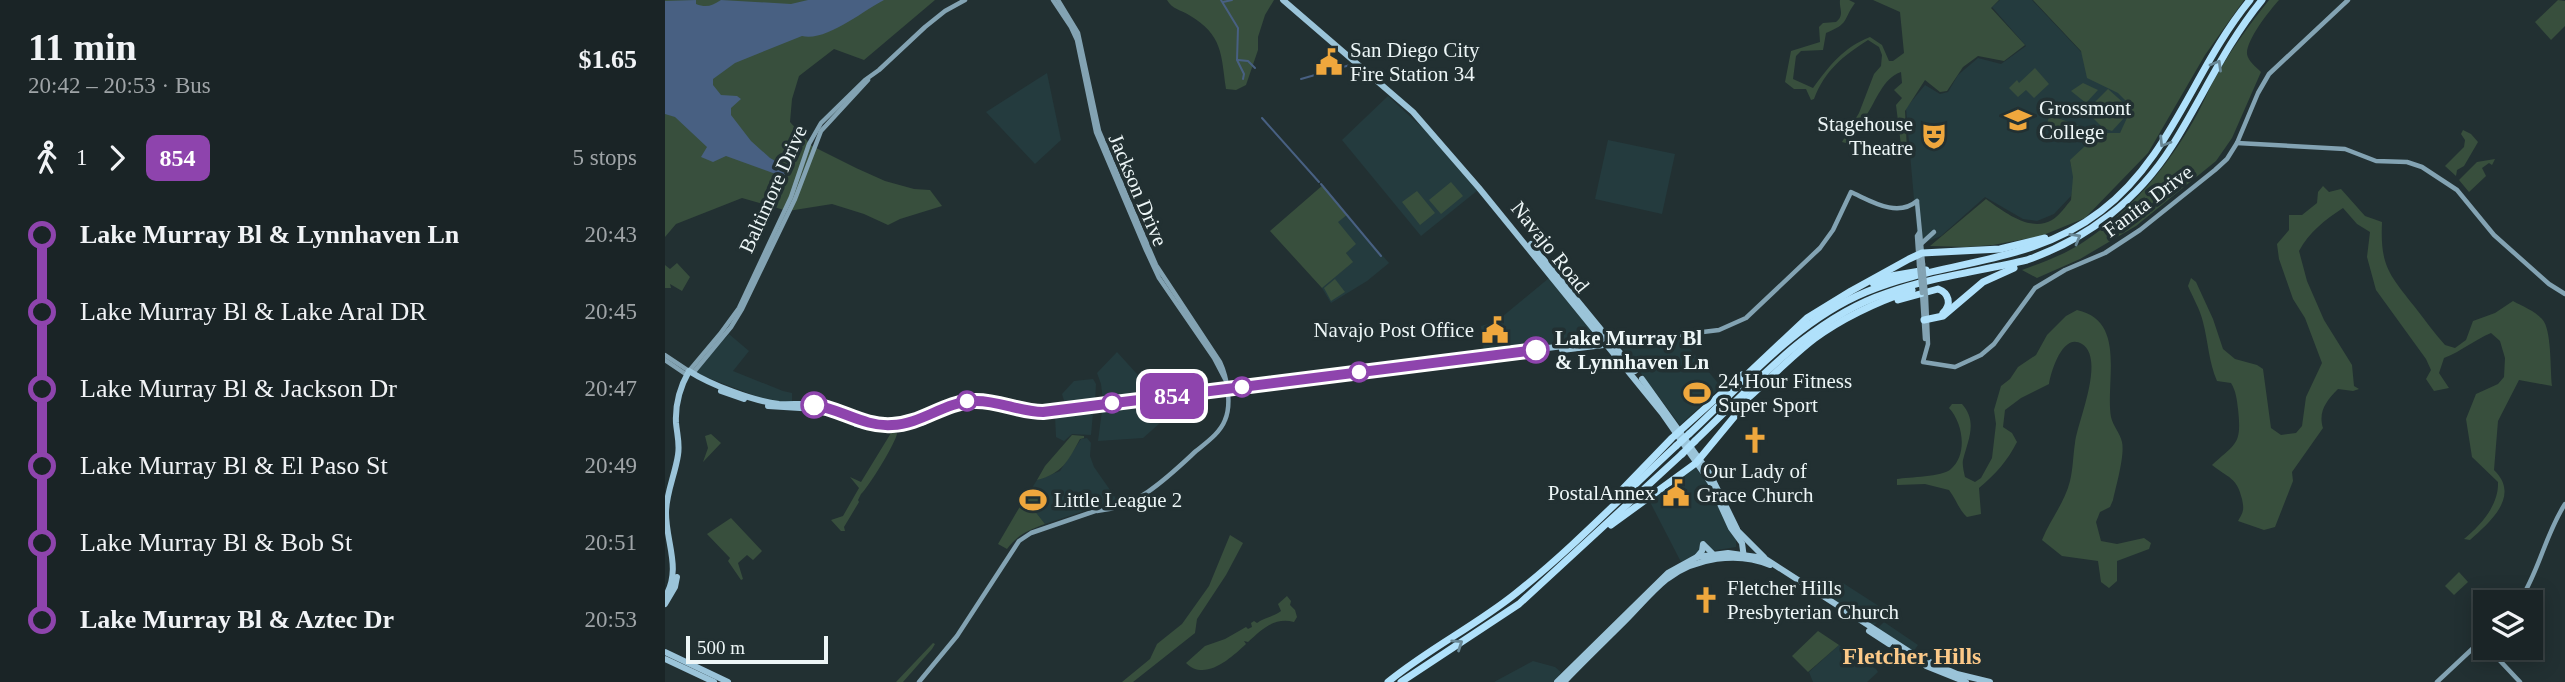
<!DOCTYPE html>
<html lang="en">
<head>
<meta charset="utf-8">
<style>
  body { margin:0; font-family:"Times New Roman",serif; background:#232c2e; color:#f1f3f6; height:100vh; display:flex; flex-direction:column; font-size:26px; white-space:nowrap }
  * { box-sizing:border-box; margin:0 }
  p { font-size:23px; color:#9fa4a7 }
  .icon { flex:none; width:38px; height:38px; fill:none; stroke:currentColor; stroke-width:2; stroke-linecap:round; stroke-linejoin:round }
  .map { position:relative; flex:1; overflow:hidden }
  .details { display:flex; flex-direction:column; background:#1a2426; width:665px }
  .details>* { flex:none }
  .badge { padding:0 14px; border-radius:10px; font-size:24px; line-height:46px }
  .buttons { position:absolute; left:1808px; top:590px; display:grid; gap:14px }
  .buttons a { display:grid; place-items:center; width:70px; height:70px; border-radius:0px; background:#1a2426; box-shadow:0 4px 18px #0003,0 0 0 2px #384143; font-size:35px }
  .scale { position:absolute; left:21px; bottom:18px; width:142px; box-sizing:border-box; padding-left:7px; border:4px solid #edf6f7; border-top:0; font-size:19px; line-height:24px; white-space:nowrap; color:#edf6f7; -webkit-text-stroke:5px #223032; paint-order:stroke }
  .map>.badge { position:absolute; translate:-50% -50%; box-shadow:0 0 0 4px #fff }
  .legs { display:flex; align-items:center; gap:10px; height:77px; padding:0 28px; font-size:23px }
  .legs p { margin-inline-start:auto }
  .overview { display:flex; align-items:center; justify-content:space-between; height:119px; padding:0 28px }
  h1 { font-size:38px; font-weight:600; line-height:52px }
  ul { padding:0 28px; list-style:none }
  li { display:flex; align-items:center; gap:24px; height:77px; font-size:26px }
  li i { display:grid; place-items:center; width:10px; height:100%; margin:0 9px; background:currentColor }
  li i::after { content:''; width:18px; height:18px; margin:-9px; border:5px solid; border-radius:50%; background:#1a2426 }
  li p { margin-inline-start:auto }
  li:first-child i { background:linear-gradient(#0000 50%,currentColor 0) }
  li:last-child i { background:linear-gradient(currentColor 50%,#0000 0) }
  main { display:flex; flex:1; min-height:0 }
  .map>svg:first-child { display:block }
</style>
</head>
<body>
<main>
<section class="details">
<div class="overview"><div><h1>11 min</h1><p>20:42 – 20:53 · Bus</p></div><b>$1.65</b></div>
<div class="legs"><svg class="icon" aria-label="walk" viewBox="0 0 24 24"><circle cx="13" cy="4" r="2"/><path d="M13 8l-2 6 4 7M11 14l-3 7M7 12l3-4h3l4 4"/></svg>1<svg class="icon" aria-label="forward" viewBox="0 0 24 24"><path d="M9 5l7 7-7 7"/></svg><b class="badge" style="background:#8e44ad;color:#fff">854</b><p>5 stops</p></div>
<ul>
<li><i style="color:#8e44ad"></i><b>Lake Murray Bl &amp; Lynnhaven Ln</b><p>20:43</p></li>
<li><i style="color:#8e44ad"></i><span>Lake Murray Bl &amp; Lake Aral DR</span><p>20:45</p></li>
<li><i style="color:#8e44ad"></i><span>Lake Murray Bl &amp; Jackson Dr</span><p>20:47</p></li>
<li><i style="color:#8e44ad"></i><span>Lake Murray Bl &amp; El Paso St</span><p>20:49</p></li>
<li><i style="color:#8e44ad"></i><span>Lake Murray Bl &amp; Bob St</span><p>20:51</p></li>
<li><i style="color:#8e44ad"></i><b>Lake Murray Bl &amp; Aztec Dr</b><p>20:53</p></li>
</ul>
</section>
<div class="map">
<svg width="1900" height="682" viewBox="0 0 1900 682">
  <rect width="100%" height="100%" fill="#223032"/>
  <!-- built -->
  <g fill="#243b3e">
    <polygon points="1335,0 1367,0 1470,109 1455,133 1434,135 1405,162 1410,181 1406,196 1389,214 1372,221 1358,219 1320,197 1276,236 1253,245 1241,108 1260,85 1275,94 1283,92 1293,75 1313,58 1336,64 1361,46 1327,7"/>
    <polygon points="382,73 396,140 370,164 321,112"/>
    <polygon points="723,96 765,135 813,190 756,236 677,140"/>
    <polygon points="943,140 1010,154 997,214 930,199"/>
    <polygon points="682,215 724,263 702,281 666,303 657,288 687,262 681,253 690,244 672,222"/>
    <polygon points="884,278 930,335 930,338 819,354 816,326 832,321"/>
    <polygon points="64,334 84,351 68,371 118,391 127,393 127,402 111,402 96,398 33,374 31,370"/>
    <polygon points="1017,339 1056,387 1015,425 957,348"/>
    <polygon points="452,352 491,395 438,400 436,384 432,373"/>
    <polygon points="428,379 431,384 430,402 401,407 397,394 409,381"/>
    <polygon points="478,406 495,423 478,438 433,441 437,411"/>
    <polygon points="428,413 426,435 407,434 399,441 391,437 390,416"/>
    <polygon points="422,438 426,443 425,456 429,467 452,500 380,524 360,499 372,480 395,471 416,439"/>
    <polygon points="1029,466 1042,482 1071,540 1071,547 1033,553 1016,562 984,500"/>
    <polygon points="1178,583 1223,612 1208,626 1167,599"/>
    <polygon points="1219,622 1253,645 1248,652 1213,628"/>
    <polygon points="1174,645 1211,669 1213,672 1202,682 1148,682 1144,672"/>
    <polygon points="868,661 890,667 896,672 894,676 888,682 829,682"/>
  </g>
  <!-- green -->
  <g fill="#384f3d">
    <polygon points="0,0 270,0 199,60 169,49 134,76 127,99 125,122 147,146 191,168 220,181 249,189 265,190 277,206 235,219 223,225 199,214 167,204 123,211 77,198 11,224 0,237"/>
    <path d="M502 0H609L600 15 593 37V50L581 85 571 90 561 89C556 54 558 35 524 15 516 10 507 9 502 0Z"/>
    <path d="M1175 0H1184L1190 3C1177 21 1185 23 1161 33L1158 50 1136 51 1131 56 1128 79 1148 88C1164 66 1179 47 1205 37L1217 45 1224 61H1228L1239 53 1235 12 1208 0H1334L1326 8 1360 45 1339 61 1313 56 1298 67 1282 91 1275 92 1260 80 1240 111 1242 150 1238 153 1221 155 1222 150 1236 145 1231 105 1237 98 1229 90 1237 83 1236 72C1218 78 1211 101 1201 116 1196 125 1187 134 1181 143L1177 142 1194 113 1209 74 1216 66 1217 55 1214 47 1203 40C1178 56 1160 70 1149 99L1146 100 1141 89H1129L1120 82 1126 51 1155 42 1154 27 1158 23 1171 22C1180 15 1174 9 1175 0Z"/>
    <path d="M1368 0H1579L1540 55 1483 153 1420 218 1376 236 1328 245 1301 247 1265 246 1321 199C1338 211 1365 233 1387 220 1394 216 1401 206 1406 200L1408 177 1405 160 1434 133H1455L1467 107 1453 93 1422 78 1416 51Z"/>
    <path d="M1604 0H1614C1605 10 1581 40 1582 54 1583 61 1591 67 1596 72L1567 138 1551 161 1471 226 1415 259 1372 278 1357 270C1379 262 1401 254 1420 241 1467 210 1503 166 1530 118 1538 104 1544 88 1552 75 1567 48 1585 24 1604 0Z"/>
    <polygon points="1893,0 1900,1 1900,26 1886,40 1870,22"/>
    <polygon points="1370,68 1384,84 1369,98 1361,90 1353,97 1344,88 1352,80 1354,83"/>
    <polygon points="1418,83 1433,90 1421,103 1406,91"/>
    <polygon points="1443,89 1462,106 1459,118 1447,131 1438,128 1423,113 1423,109"/>
    <polygon points="1385,115 1414,126 1409,139 1380,128"/>
    <polygon points="1798,130 1806,134 1813,142 1799,166 1792,170 1791,176 1780,166 1799,147 1800,140 1796,134"/>
    <polygon points="1830,159 1827,165 1824,163 1817,168 1821,176 1804,192 1794,180 1812,162"/>
    <polygon points="786,182 798,196 776,214 764,200"/>
    <polygon points="658,185 682,215 673,222 691,244 681,253 688,262 657,288 605,231"/>
    <path d="M1658 186 1664 192 1676 189 1700 216 1717 222C1715 266 1724 274 1749 306 1760 320 1769 333 1780 345L1790 348 1801 340 1808 321 1830 313 1848 301C1857 306 1870 311 1877 319 1887 329 1885 370 1887 386L1854 380 1833 421 1829 470C1856 496 1825 522 1805 540L1799 539C1816 525 1834 505 1833 482L1807 457 1801 419 1811 394 1833 384 1839 377 1840 358 1835 341 1826 333C1809 340 1797 351 1779 358L1774 373 1784 388 1769 391 1761 379 1766 370 1761 359 1711 290 1702 257 1705 232 1692 224 1678 208C1660 220 1644 232 1634 251L1642 281 1659 320 1687 365 1689 386 1694 389 1688 391 1673 389C1661 401 1653 412 1658 428L1627 472 1628 481 1610 527 1599 530 1573 521C1579 511 1579 509 1577 499 1572 477 1563 478 1547 465 1571 443 1577 445 1573 409 1572 400 1571 391 1566 383L1552 381C1544 363 1543 341 1538 322 1535 309 1528 298 1523 286L1526 278 1531 282 1548 319 1558 349 1570 359 1592 365 1598 369 1606 428 1616 435 1631 433 1637 426 1641 397 1657 363 1640 318 1628 299 1614 259 1612 244 1624 230V215H1637L1652 203 1653 192Z"/>
    <polygon points="752,191 770,213 755,225 737,202"/>
    <polygon points="12,263 25,277 17,291 5,284 6,288 0,288 0,265 5,269"/>
    <polygon points="670,279 680,292 666,301 659,288"/>
    <path d="M1412 310C1462 321 1440 381 1446 417 1448 426 1455 433 1457 442 1460 455 1451 486 1448 500L1445 507 1435 512 1431 522 1436 541 1452 544 1479 538 1486 543 1484 549 1452 561V581L1444 588 1436 582 1433 561 1397 556 1377 540C1385 520 1400 502 1405 481 1408 469 1408 456 1410 443 1412 423 1441 359 1417 344 1398 332 1386 371 1384 384L1356 398 1340 410 1338 427 1347 433 1352 442C1343 460 1330 475 1314 488L1316 514 1302 517C1294 510 1291 499 1284 490L1260 484 1232 485V479C1244 477 1277 477 1286 469 1303 454 1298 423 1284 408L1287 404H1297C1313 422 1303 440 1298 460 1297 465 1299 472 1300 477L1310 482 1316 478 1327 458 1331 424 1329 410 1336 386 1345 379 1353 367 1371 355 1382 335 1401 316Z"/>
    <path d="M226 433H232C232 441 203 488 196 494L193 500 194 502 179 527 180 531H176L166 520 178 516 194 488 185 477 196 482Z"/>
    <polygon points="46,434 56,443 38,462 43,448 40,436"/>
    <path d="M407 435 419 436V438L415 439C403 461 398 473 372 480L380 466Z"/>
    <path d="M369 490 374 495 375 505 372 509 365 505 380 524C364 530 352 535 342 549L333 544 357 503Z"/>
    <polygon points="66,518 97,551 88,560 82,555 73,563 78,579 76,580 63,561 65,558 42,534"/>
    <polygon points="565,535 578,543 561,575 532,619 530,633 468,682 457,682 485,659 492,644 517,624 544,586"/>
    <polygon points="1794,572 1803,582 1789,595 1780,586"/>
    <path d="M622 596 626 601 625 605 630 610 632 617 629 622C609 617 597 629 583 642L579 641 581 644C566 658 540 682 521 663L540 646 560 639 581 627 583 629 587 627 586 623 589 621 592 623C599 617 609 617 616 611L613 604Z"/>
    <polygon points="1153,631 1174,645 1143,672 1127,656"/>
    <polygon points="268,643 270,644 267,649 238,682 231,682"/>
  </g>
  <!-- water -->
  <path fill="#486082" d="M31 0V4C41 8 47 6 56 0L126 4 143 0H219C199 10 161 42 137 36L70 63 48 79V85L56 95 72 96 76 99 66 108V115L86 141 105 158 123 168 124 174 116 176 61 156 48 162 36 157 42 147 10 117 0 114V1Z"/>
  <g fill="none" stroke-linecap="round" stroke-linejoin="round">
    <!-- stream -->
    <g stroke="#486082" stroke-width="2">
      <polyline points="556,0 573,28 572,60 579,74 578,79"/>
      <polyline points="558,2 567,0"/>
      <polyline points="573,60 583,61 590,68"/>
      <polyline points="636,79 685,65"/>
      <polyline points="597,118 654,182"/>
      <polyline points="656,184 716,256"/>
    </g>
    <!-- secondary -->
    <g stroke="#83a3b3" stroke-width="4.5">
      <polyline points="388,0 406,27 412,40 431,132 481,250 494,278 549,358 560,379"/>
      <path d="M393 0 413 33 434 131 491 265 555 362C562 377 567 404 560 420 555 433 542 442 531 451 503 477 472 508 432 511"/>
      <polyline points="1572,143 1680,149 1711,161 1742,162 1757,167 1792,190 1829,235 1884,284 1900,294"/>
      <polyline points="1252,202 1258,264"/>
      <polyline points="1254,233 1252,236 1254,265"/>
      <polyline points="1257,243 1269,232"/>
      <polyline points="1257,293 1260,339"/>
      <polyline points="1261,297 1263,344 1258,362 1290,367 1316,355 1329,344 1370,288 1400,270 1440,253 1475,230 1550,170 1562,159 1572,143 1593,93 1604,74 1683,0"/>
      <path d="M948 343 1054 330 1081 318 1155 248 1168 230 1186 192C1206 201 1232 218 1252 201"/>
      <polyline points="0,355 24,371 55,334 74,308 126,197 144,144 156,123 200,80 214,70 260,27 280,11 300,0"/>
      <polyline points="0,360 22,375"/>
      <polyline points="28,373 66,327 77,309 130,199 156,131 203,80"/>
      <path d="M1854 602C1874 572 1880 535 1900 504"/>
      <polyline points="1823,648 1855,682"/>
      <polyline points="254,682 292,636 354,541 366,533 433,510"/>
      <polyline points="1772,682 1820,637"/>
    </g>
    <!-- primary -->
    <g stroke="#9bc4d9" stroke-width="6">
      <polyline points="618,0 748,112 814,188 997,413 1045,482 1066,528 1077,543 1079,558"/>
      <polyline points="866,244 970,371"/>
      <polyline points="897,350 947,344"/>
      <polyline points="977,379 1045,474 1072,529"/>
      <polyline points="56,391 79,399"/>
      <polyline points="103,406 151,409 164,413"/>
      <polyline points="486,410 488,402"/>
      <polyline points="191,424 226,430 259,422"/>
      <polyline points="1073,531 1099,557"/>
      <polyline points="1032,557 1037,551 1038,544 1047,553"/>
      <path d="M0 597C17 569 1 543 1 513 1 493 10 475 13 455 15 444 12 434 11 423 10 404 15 387 24 371 46 385 88 401 114 404 128 405 143 402 157 406 181 413 202 427 228 425 256 423 277 403 304 401 330 400 352 412 378 412L922 343 936 342 942 344"/>
      <polyline points="0,604 10,587 12,577"/>
      <polyline points="1204,631 1224,644"/>
      <polyline points="0,652 63,682"/>
      <polyline points="0,659 49,682"/>
      <polyline points="1261,666 1301,682"/>
      <polyline points="892,682 1003,573 1032,557 1063,553 1099,558 1251,656 1292,674 1325,682"/>
      <path d="M899 682C919 661 940 641 960 621 974 607 987 591 1002 579 1030 558 1072 551 1105 565"/>
    </g>
    <!-- highway -->
    <g stroke="#b0e1fb" stroke-width="7">
      <polyline points="1208,283 1226,276 1261,270"/>
      <path d="M1233 300 1273 289C1284 293 1287 304 1278 313"/>
      <polyline points="1259,320 1278,316 1318,282 1349,268"/>
      <polyline points="1075,381 1142,318 1186,291 1244,259 1257,253 1335,249 1380,238"/>
      <path d="M1075 405C1100 384 1123 359 1149 339 1179 317 1212 302 1247 290"/>
      <path d="M1024 434C1078 384 1131 321 1201 292 1279 259 1365 266 1436 211 1507 157 1529 68 1585 0"/>
      <path d="M1030 441C1088 386 1144 319 1222 293 1267 277 1316 271 1362 260 1422 239 1473 200 1507 146 1538 97 1560 45 1597 0"/>
      <polyline points="949,498 1007,438 1077,375"/>
      <polyline points="946,525 1031,463 1079,405"/>
      <path d="M723 682C763 649 810 626 850 594 907 549 958 495 1011 446"/>
      <polyline points="736,682 854,604 1017,454"/>
    </g>
    <!-- secondary-bridge -->
    <g stroke="#83a3b3" stroke-width="4.5">
      <polyline points="1258,264 1261,297"/>
      <polyline points="1254,265 1257,293"/>
    </g>
    <!-- highway-bridge -->
    <g stroke="#b0e1fb" stroke-width="7">
      <polyline points="1011,446 1024,434"/>
      <polyline points="1017,454 1030,441"/>
    </g>
  </g>
  <!-- one-way arrows -->
  <defs><path id="oneway-chevron" d="M-2-3.5L2.5 0L-2 3.5" fill="none" stroke-width="1.6" stroke-linecap="round" stroke-linejoin="round" transform="scale(1.75)"/></defs>
  <g stroke="#698896">
    <use href="#oneway-chevron" transform="translate(1552 65) rotate(-60)"/>
    <use href="#oneway-chevron" transform="translate(1499 142) rotate(122)"/>
    <use href="#oneway-chevron" transform="translate(1411 238) rotate(-30)"/>
    <use href="#oneway-chevron" transform="translate(793 644) rotate(-34)"/>
  </g>
  <g fill="none" stroke-linecap="round" stroke-linejoin="round">
    <defs>
      <path id="line-1" d="M149 405C176 409 199 427 227 425 257 424 279 402 309 401 333 400 354 412 378 412L871 350"/>
    </defs>
    <!-- line-1 casing -->
    <use href="#line-1" stroke="#fff" stroke-width="16"/>
    <!-- line-1 -->
    <use href="#line-1" stroke="#8e44ad" stroke-width="10"/>
  </g>
  <!-- icons -->
  <defs>
    <symbol id="civic-bare" viewBox="-9 -9 18 18"><path d="M-.6-6.5H3V-4.5H.6V-3L4-1V1h2V6H-6V1h2V-1L-.6-3ZM-1.2 2.5V6h2.4V2.5Z" fill="#efa73d" stroke="#223032" stroke-width="2.5" paint-order="stroke"/></symbol>
    <symbol id="university-bare" viewBox="-9 -9 18 18"><path d="M0-5L7-2L0 1L-7-2ZM-4 1L0 2.5L4 1V4Q0 6-4 4Z" fill="#efa73d" stroke="#223032" stroke-width="2.5" paint-order="stroke"/></symbol>
    <symbol id="theatre-bare" viewBox="-9 -9 18 18"><path d="M-5-5.5Q0-4 5-5.5V0Q5 5 0 6Q-5 5-5 0ZM-3.3-2.5H-1v1.5H-3.3ZM1-2.5H3.3v1.5H1ZM-2.8 1Q0 5.5 2.8 1Z" fill="#efa73d" stroke="#223032" stroke-width="2.5" paint-order="stroke"/></symbol>
    <symbol id="stadium-bare" viewBox="-9 -9 18 18"><path d="M0-5a6.5 5 0 1 0 0 10a6.5 5 0 1 0 0-10ZM-3.5-1.8h7v3.6h-7Z" fill="#efa73d" stroke="#223032" stroke-width="2.5" paint-order="stroke"/></symbol>
    <symbol id="church-bare" viewBox="-9 -9 18 18"><path d="M-1.2-6h2.4v3.5h3.3v2.4h-3.3V6h-2.4V-.1h-3.3v-2.4h3.3Z" fill="#efa73d" stroke="#223032" stroke-width="2.5" paint-order="stroke"/></symbol>
  </defs>
  <g fill-rule="evenodd">
    <use href="#civic-bare" x="645" y="43" width="38" height="38"/>
    <use href="#university-bare" x="1334" y="101" width="38" height="38"/>
    <use href="#theatre-bare" x="1250" y="117" width="38" height="38"/>
    <use href="#civic-bare" x="811" y="311" width="38" height="38"/>
    <use href="#stadium-bare" x="1013" y="374" width="38" height="38"/>
    <use href="#church-bare" x="1071" y="421" width="38" height="38"/>
    <use href="#civic-bare" x="992" y="474" width="38" height="38"/>
    <use href="#stadium-bare" x="349" y="481" width="38" height="38"/>
    <use href="#church-bare" x="1022" y="581" width="38" height="38"/>
  </g>
  <!-- markers -->
  <g fill="#fff" stroke="#8e44ad" stroke-width="3.5">
    <circle cx="871" cy="350" r="12"/>
    <circle cx="694" cy="372" r="9"/>
    <circle cx="577" cy="387" r="9"/>
    <circle cx="302" cy="401" r="9"/>
    <circle cx="447" cy="403" r="9"/>
    <circle cx="149" cy="405" r="12"/>
  </g>
  <g text-anchor="middle" dominant-baseline="central" stroke-width="7" stroke-linejoin="round" paint-order="stroke">
    <!-- poi labels -->
    <g font-size="21" fill="#edf6f7" stroke="#223032" text-anchor="start">
      <text x="685" y="50">San Diego City<tspan x="685" dy="24">Fire Station 34</tspan></text>
      <text x="1374" y="108">Grossmont<tspan x="1374" dy="24">College</tspan></text>
      <text x="1248" y="124" text-anchor="end">Stagehouse<tspan x="1248" dy="24">Theatre</tspan></text>
      <text x="809" y="330" text-anchor="end">Navajo Post Office</text>
      <text x="1053" y="381">24 Hour Fitness<tspan x="1053" dy="24">Super Sport</tspan></text>
      <text x="1090" y="471" text-anchor="middle">Our Lady of<tspan x="1090" dy="24">Grace Church</tspan></text>
      <text x="990" y="493" text-anchor="end">PostalAnnex</text>
      <text x="389" y="500">Little League 2</text>
      <text x="1062" y="588">Fletcher Hills<tspan x="1062" dy="24">Presbyterian Church</tspan></text>
    </g>
    <!-- street labels -->
    <g font-size="21" fill="#edf6f7" stroke="#223032">
      <text transform="translate(108 189) rotate(-66)">Baltimore Drive</text>
      <text transform="translate(473 190) rotate(67)">Jackson Drive</text>
      <text transform="translate(1483 201) rotate(-37)">Fanita Drive</text>
      <text transform="translate(885 247) rotate(51)">Navajo Road</text>
    </g>
    <!-- stop labels -->
    <g font-size="21" font-weight="bold" fill="#edf6f7" stroke="#223032" text-anchor="start">
      <text x="890" y="338">Lake Murray Bl<tspan x="890" dy="24">&amp; Lynnhaven Ln</tspan></text>
    </g>
    <!-- quarter labels -->
    <g font-size="24" font-weight="bold" fill="#fcc988" stroke="#223032">
      <text x="1247" y="656">Fletcher Hills</text>
    </g>
  </g>
</svg>
<div class="buttons">
<a><svg class="icon" aria-label="layers" viewBox="0 0 24 24"><path d="M12 4l9 5-9 5-9-5zM3 14l9 5 9-5"/></svg></a>
</div>
<div class="scale">500 m</div>
<b class="badge" style="left:507px;top:396px;background:#8e44ad;color:#fff">854</b>
</div>
</main>
</body>
</html>
